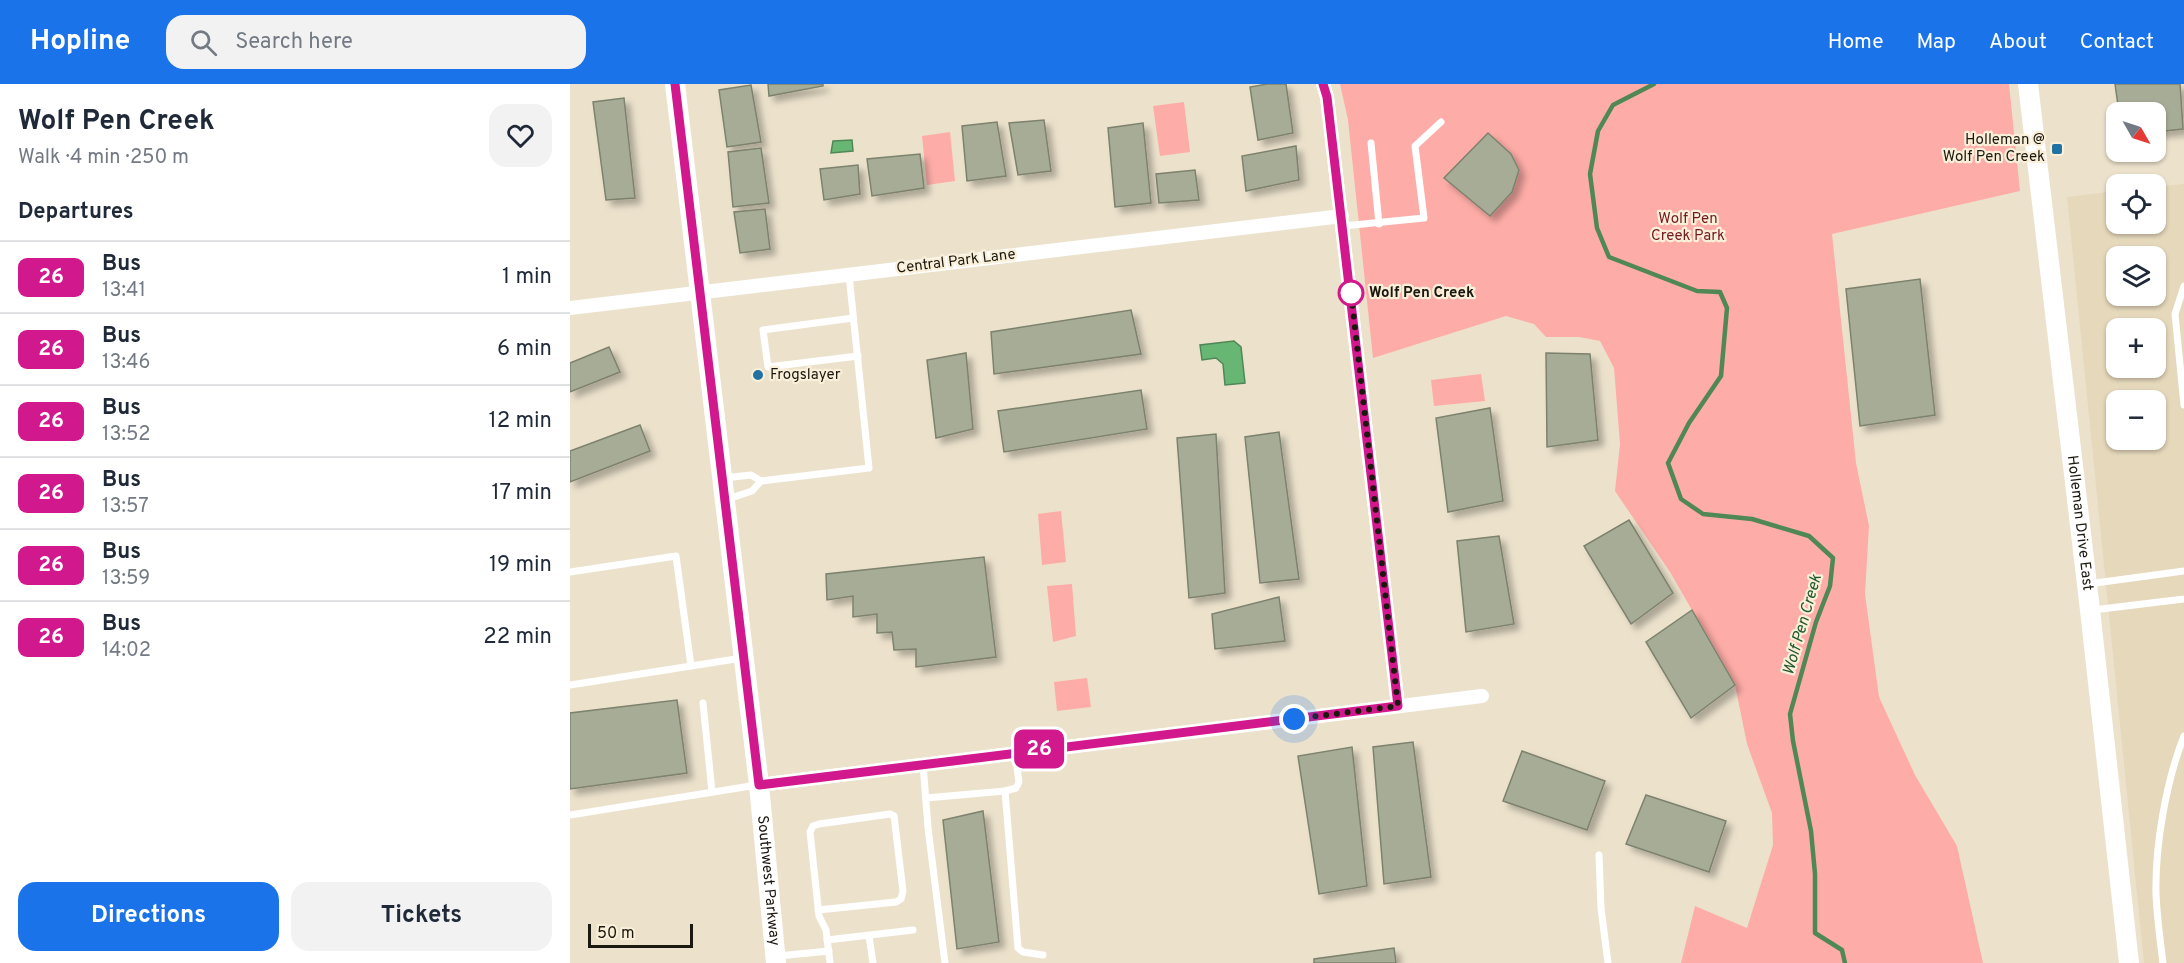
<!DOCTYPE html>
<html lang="en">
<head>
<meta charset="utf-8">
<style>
  body { margin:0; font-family:Overpass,sans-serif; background:#f2f2f3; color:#1f2937; height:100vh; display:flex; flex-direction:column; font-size:22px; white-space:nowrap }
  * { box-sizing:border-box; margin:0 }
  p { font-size:20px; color:#747a83 }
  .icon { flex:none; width:33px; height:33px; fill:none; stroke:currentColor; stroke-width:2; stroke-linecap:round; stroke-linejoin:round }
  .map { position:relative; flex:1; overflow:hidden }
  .panel { display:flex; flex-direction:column; background:#fff; width:570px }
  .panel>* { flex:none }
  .badge { padding:0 12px; border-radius:9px; font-size:21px; line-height:39px }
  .needle { width:39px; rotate:129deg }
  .tools { position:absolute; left:1536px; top:18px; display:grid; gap:12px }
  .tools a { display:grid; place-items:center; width:60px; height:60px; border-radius:12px; background:#fff; box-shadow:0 2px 4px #0004; font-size:30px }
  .scale { position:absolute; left:18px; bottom:15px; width:105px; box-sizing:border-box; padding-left:6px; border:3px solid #1b1810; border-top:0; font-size:16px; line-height:21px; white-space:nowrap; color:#1b1810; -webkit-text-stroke:4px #faefd9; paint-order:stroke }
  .you { position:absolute; width:30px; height:30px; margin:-15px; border:4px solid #fff; border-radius:50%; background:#1a73e8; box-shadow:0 0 0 9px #1a73e833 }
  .map>.badge { position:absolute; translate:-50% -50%; box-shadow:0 0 0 3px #fff }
  h2 { padding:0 18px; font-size:22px; line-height:54px }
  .round { display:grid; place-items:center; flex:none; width:63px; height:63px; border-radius:18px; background:#f2f2f3 }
  .head { display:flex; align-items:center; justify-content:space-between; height:102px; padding:0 18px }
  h1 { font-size:28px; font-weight:700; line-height:45px }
  .action { display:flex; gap:12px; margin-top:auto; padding:12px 18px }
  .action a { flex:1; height:69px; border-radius:18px; background:#1a73e8; color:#fff; font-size:24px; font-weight:700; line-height:69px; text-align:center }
  .action a+a { background:#f2f2f3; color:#1f2937 }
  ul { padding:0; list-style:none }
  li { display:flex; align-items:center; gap:18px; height:72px; padding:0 18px; border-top:2px solid #e0e1e3 }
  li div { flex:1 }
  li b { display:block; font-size:22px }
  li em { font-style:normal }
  li .badge { min-width:66px; font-weight:700; text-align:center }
  header { display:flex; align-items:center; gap:36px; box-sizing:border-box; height:84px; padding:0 30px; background:#1a73e8; color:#fff }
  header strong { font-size:28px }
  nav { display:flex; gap:33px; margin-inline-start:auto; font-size:21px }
  .search { width:420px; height:54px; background:#f2f2f3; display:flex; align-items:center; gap:15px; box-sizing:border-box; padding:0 21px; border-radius:18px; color:#747a83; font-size:22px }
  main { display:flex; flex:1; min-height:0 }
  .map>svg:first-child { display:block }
</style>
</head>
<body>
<header>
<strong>Hopline</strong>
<div class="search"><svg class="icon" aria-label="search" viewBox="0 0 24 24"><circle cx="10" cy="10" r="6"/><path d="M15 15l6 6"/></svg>Search here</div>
<nav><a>Home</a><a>Map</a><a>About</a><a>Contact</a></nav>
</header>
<main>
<section class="panel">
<div class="head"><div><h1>Wolf Pen Creek</h1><p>Walk · 4 min · 250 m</p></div><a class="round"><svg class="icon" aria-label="heart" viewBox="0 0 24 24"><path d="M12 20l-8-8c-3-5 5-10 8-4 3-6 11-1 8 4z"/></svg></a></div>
<h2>Departures</h2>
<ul>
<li><span class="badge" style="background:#d2188d;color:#fff">26</span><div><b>Bus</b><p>13:41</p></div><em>1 min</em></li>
<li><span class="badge" style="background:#d2188d;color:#fff">26</span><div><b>Bus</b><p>13:46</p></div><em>6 min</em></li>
<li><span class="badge" style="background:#d2188d;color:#fff">26</span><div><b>Bus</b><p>13:52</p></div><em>12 min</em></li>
<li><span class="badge" style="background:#d2188d;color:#fff">26</span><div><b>Bus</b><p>13:57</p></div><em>17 min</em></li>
<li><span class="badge" style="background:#d2188d;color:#fff">26</span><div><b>Bus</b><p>13:59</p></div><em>19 min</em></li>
<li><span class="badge" style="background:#d2188d;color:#fff">26</span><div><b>Bus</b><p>14:02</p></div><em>22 min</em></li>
</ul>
<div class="action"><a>Directions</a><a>Tickets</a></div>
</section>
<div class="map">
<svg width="1614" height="879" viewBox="0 0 1614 879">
  <defs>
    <filter id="shadow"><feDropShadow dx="5.5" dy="5.5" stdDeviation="3" flood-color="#0004"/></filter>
  </defs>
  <rect width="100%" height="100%" fill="#ece2cc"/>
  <!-- built -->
  <path fill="#e5d8bb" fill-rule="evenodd" d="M1614 100V879H1574L1497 113 1546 107V140H1586V103ZM1546 172H1586V212H1546ZM1546 244H1586V284H1546ZM1546 316H1586V356H1546Z"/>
  <!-- green -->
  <g fill="#feaca7">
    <polygon points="770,0 1439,0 1450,107 1262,150 1286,379 1299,442 1295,510 1309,613 1345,691 1387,762 1413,879 1111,879 1125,822 1177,844 1203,761 1202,729 1177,660 1165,601 1100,488 1045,407 1050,360 1044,284 1030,257 1009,253 976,253 964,240 936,232 803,274 778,36"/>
    <polygon points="614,18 620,68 590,72 583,22"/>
    <polygon points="380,48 385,97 357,101 352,52"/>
    <polygon points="911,290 915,317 864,322 861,296"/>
    <polygon points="491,427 496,478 472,481 468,430"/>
    <polygon points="502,500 506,552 483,558 477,502"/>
    <polygon points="517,594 521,623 487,627 484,598"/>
  </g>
  <!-- water -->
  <g fill="#67b674" stroke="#508756" stroke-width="1.5">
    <polygon points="282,56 283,67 261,69 263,57"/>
    <polygon points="664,257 671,263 675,299 655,301 653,280 646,274 632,276 630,261"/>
  </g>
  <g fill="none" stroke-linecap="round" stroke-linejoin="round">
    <!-- stream -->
    <polyline stroke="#508756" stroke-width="4.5" points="1084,0 1043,21 1028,47 1020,90 1027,144 1039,173 1127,207 1150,208 1157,224 1151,292 1119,339 1098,379 1111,415 1133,430 1182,435 1239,452 1263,474 1260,502 1246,538 1220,630 1223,657 1241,747 1245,790 1245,849 1272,866 1275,879"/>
  </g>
  <!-- building -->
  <g fill="#a7ac96" stroke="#7d826d" stroke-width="1.5" filter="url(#shadow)">
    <polygon points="198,0 253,0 253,2 199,12"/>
    <polygon points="697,0 716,0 723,49 688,56 680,3"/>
    <polygon points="1545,0 1610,0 1613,45 1586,48 1586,28 1549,28"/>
    <polygon points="181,1 191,58 157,63 149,6"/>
    <polygon points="54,14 65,114 36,116 23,18"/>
    <polygon points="474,36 481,87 448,91 439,39"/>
    <polygon points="427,38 436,92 397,97 392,42"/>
    <polygon points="573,39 581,119 545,123 538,44"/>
    <polygon points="918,49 941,70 949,86 942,108 920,132 874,94"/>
    <polygon points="726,62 729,96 676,107 672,72"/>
    <polygon points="191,64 199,119 163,123 158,68"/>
    <polygon points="350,70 354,104 302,112 297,75"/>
    <polygon points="288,81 290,110 254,116 250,85"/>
    <polygon points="625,86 629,116 589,119 586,90"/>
    <polygon points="195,125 200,165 170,169 164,128"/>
    <polygon points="1350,195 1365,331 1290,342 1276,205"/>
    <polygon points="561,226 571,270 424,290 421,248"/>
    <polygon points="39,263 50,288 0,308 0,279"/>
    <polygon points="396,269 403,345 366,354 357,276"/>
    <polygon points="976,269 1020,270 1028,356 977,363"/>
    <polygon points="571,306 577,345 434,368 428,327"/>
    <polygon points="920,324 933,417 878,428 866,334"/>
    <polygon points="70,341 80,367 0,398 0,367"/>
    <polygon points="709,348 729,495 690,499 675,353"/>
    <polygon points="646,350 655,509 619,514 607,354"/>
    <polygon points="1059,436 1103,509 1061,540 1014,462"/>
    <polygon points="929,452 944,540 896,548 887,457"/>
    <polygon points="414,473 426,573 346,583 346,565 324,566 322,548 307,549 307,530 283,533 283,512 257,516 256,490"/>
    <polygon points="709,513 715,557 645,565 642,530"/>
    <polygon points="1122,526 1165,601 1121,634 1076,558"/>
    <polygon points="107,616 117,689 0,705 0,629"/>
    <polygon points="843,658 861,793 814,800 803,663"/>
    <polygon points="782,663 797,802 749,810 728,672"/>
    <polygon points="952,667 1035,697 1017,746 933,717"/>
    <polygon points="1076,711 1156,737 1139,788 1056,760"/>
    <polygon points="413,727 429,858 387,865 373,736"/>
    <polygon points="824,864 826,879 744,879 744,875"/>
  </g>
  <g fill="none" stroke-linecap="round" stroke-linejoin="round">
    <!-- lane -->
    <g stroke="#fff" stroke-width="7">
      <polyline points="801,59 809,140"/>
      <polyline points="773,142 854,134 845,62 871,38"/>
      <polyline points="1614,202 1605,230 1614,321"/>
      <polyline points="283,234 193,246 198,283 288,272"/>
      <polyline points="154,394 181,391 191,397 299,384 279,191"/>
      <polyline points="158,415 182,407 191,397"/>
      <polyline points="0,488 106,472 121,582"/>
      <polyline points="1518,500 1614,487"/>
      <polyline points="1523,526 1614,515"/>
      <polyline points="0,601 172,574"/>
      <polyline points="133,619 142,708"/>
      <polyline points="445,668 449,698 446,704 435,707 448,864 453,868 473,871"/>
      <polyline points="353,680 358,744 375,879"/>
      <polyline points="356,714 435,707"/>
      <polyline points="0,731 187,701"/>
      <polyline points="1029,771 1031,824 1038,879"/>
      <polyline points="248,826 326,818 331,815 333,807 324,732 320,730 249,740 243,742 240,748 249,832 256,846 260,879"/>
      <polyline points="299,852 303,879"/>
      <polyline points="257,856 343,846"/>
      <polyline points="208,872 259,867"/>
      <path d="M1593 879C1590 856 1587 833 1586 810 1585 761 1596 698 1614 652"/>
    </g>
    <!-- street -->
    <g stroke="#fff" stroke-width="14">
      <polyline points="753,0 757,13 828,622"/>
      <polyline points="0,224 772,132"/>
      <polyline points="189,701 912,612"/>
    </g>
    <!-- secondary -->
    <g stroke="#fff" stroke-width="20">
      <path id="s1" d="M105 0 189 701 206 879"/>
      <path id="s2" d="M1458 0 1520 526 1559 879"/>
    </g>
  </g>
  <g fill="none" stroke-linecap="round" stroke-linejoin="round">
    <defs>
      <polyline id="line" points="105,0 189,701 828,622 757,13 753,0"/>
    </defs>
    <!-- line casing -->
    <use href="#line" stroke="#fff" stroke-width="14"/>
    <!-- line -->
    <use href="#line" stroke="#d2188d" stroke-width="9"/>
    <!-- walk -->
    <polyline stroke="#1b1810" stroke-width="6" stroke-dasharray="0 10.8" points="724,635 828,622 781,209"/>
  </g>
  <!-- markers -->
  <g fill="#2171a3" stroke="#faefd9" stroke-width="2">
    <rect x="1481" y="59" width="12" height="12" rx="3"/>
    <circle cx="188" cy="291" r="6"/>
  </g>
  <circle fill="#fff" stroke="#d2188d" stroke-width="3" cx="781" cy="209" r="12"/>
  <g text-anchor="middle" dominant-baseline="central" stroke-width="4.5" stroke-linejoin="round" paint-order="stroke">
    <!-- poi labels -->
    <g font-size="15" fill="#1b1810" stroke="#faefd9" text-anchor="end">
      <text x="1475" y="56">Holleman @<tspan x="1475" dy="17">Wolf Pen Creek</tspan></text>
      <text x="200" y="291" text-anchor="start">Frogslayer</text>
    </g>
    <!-- park labels -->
    <g font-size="15" fill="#721a1d" stroke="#faefd9">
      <text x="1118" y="135">Wolf Pen<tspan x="1118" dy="17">Creek Park</tspan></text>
    </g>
    <!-- street labels -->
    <g font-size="15" fill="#1b1810" stroke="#faefd9">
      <text transform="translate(386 178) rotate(-7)">Central Park Lane</text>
      <text stroke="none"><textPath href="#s2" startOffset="442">Holleman Drive East</textPath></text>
      <text stroke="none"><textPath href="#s1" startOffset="802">Southwest Parkway</textPath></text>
    </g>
    <!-- stop labels -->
    <g font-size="15" font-weight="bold" fill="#1b1810" stroke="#faefd9" text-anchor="start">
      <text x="799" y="209">Wolf Pen Creek</text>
    </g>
    <!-- water labels -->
    <g font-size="16" font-style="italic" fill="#20582c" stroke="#faefd9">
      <text transform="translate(1233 541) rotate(-74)">Wolf Pen Creek</text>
    </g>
  </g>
</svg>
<div class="tools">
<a><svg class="needle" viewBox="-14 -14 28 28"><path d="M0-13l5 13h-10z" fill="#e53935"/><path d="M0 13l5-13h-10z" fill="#747a83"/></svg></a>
<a><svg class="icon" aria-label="locate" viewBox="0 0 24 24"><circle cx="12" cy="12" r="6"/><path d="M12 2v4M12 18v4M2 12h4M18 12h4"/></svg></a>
<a><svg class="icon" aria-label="layers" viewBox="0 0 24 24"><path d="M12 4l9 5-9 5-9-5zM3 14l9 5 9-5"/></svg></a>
<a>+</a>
<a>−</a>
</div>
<div class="scale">50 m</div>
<div class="you" style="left:724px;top:635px"></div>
<b class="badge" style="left:469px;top:665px;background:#d2188d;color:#fff">26</b>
</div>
</main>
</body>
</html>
